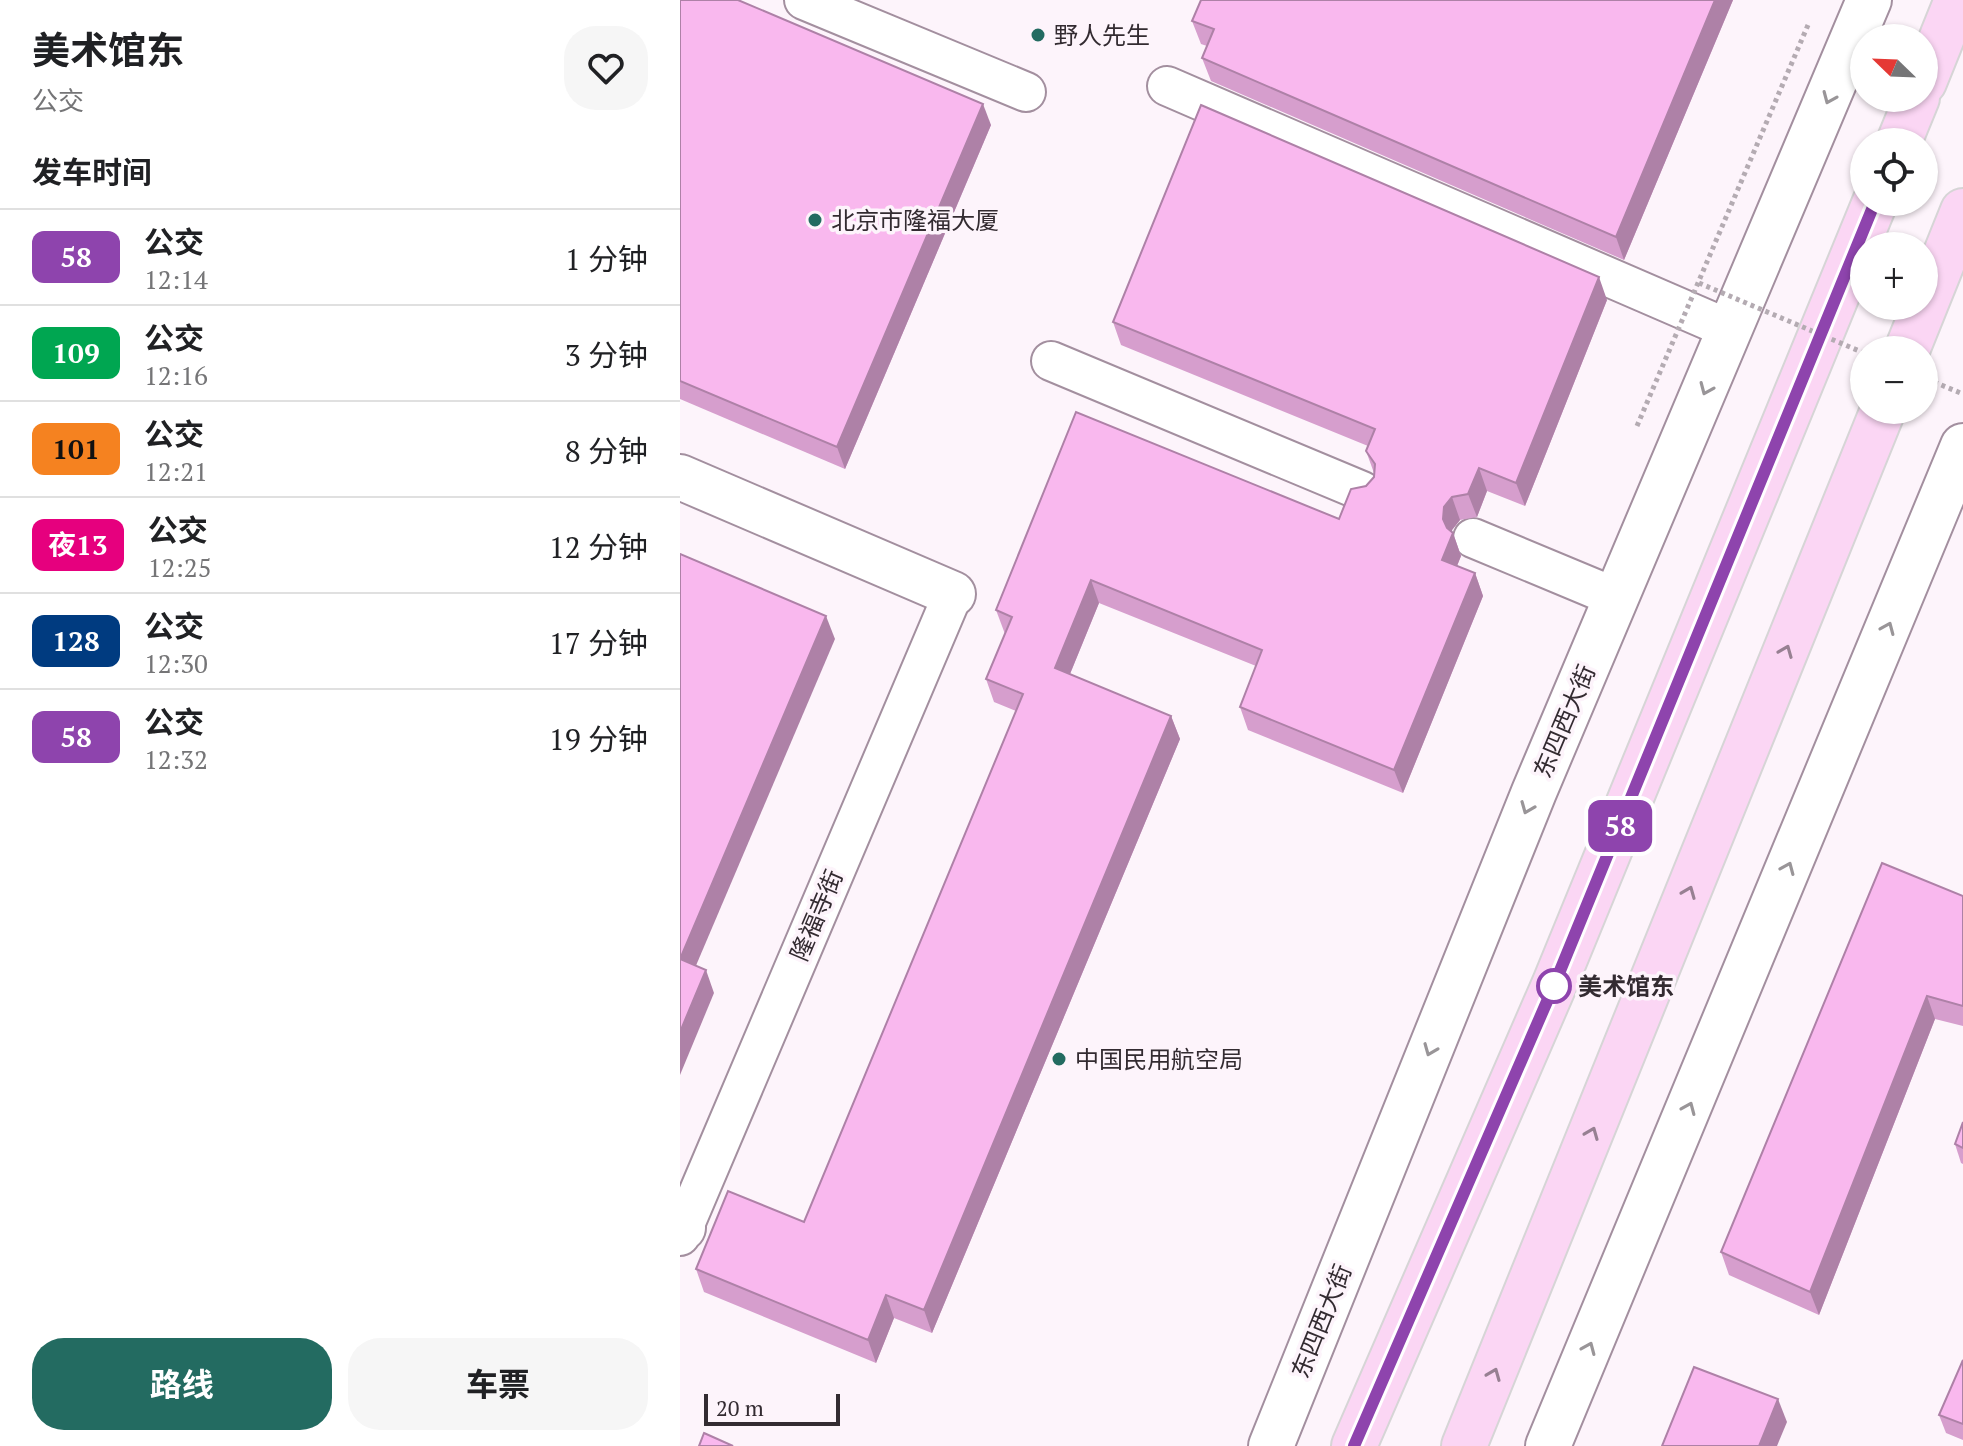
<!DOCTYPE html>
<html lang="zh">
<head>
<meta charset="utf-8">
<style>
  body { margin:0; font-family:"PT Serif","Noto Sans SC",serif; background:#f6f6f6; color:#202124; height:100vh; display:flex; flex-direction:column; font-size:30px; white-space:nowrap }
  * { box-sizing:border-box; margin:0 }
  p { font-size:26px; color:#757577 }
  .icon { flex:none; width:44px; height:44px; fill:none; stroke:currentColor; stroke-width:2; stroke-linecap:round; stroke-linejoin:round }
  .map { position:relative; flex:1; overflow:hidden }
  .drawer { display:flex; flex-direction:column; background:#fff; width:680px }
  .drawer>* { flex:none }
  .badge { padding:0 16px; border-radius:12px; font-size:28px; line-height:52px }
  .needle { width:52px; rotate:293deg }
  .tools { position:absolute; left:1170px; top:24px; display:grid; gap:16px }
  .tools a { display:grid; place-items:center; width:88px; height:88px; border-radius:50%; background:#fff; box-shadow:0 2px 6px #0004; font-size:40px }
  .scale { position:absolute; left:24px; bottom:20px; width:136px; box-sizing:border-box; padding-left:8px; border:4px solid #332b31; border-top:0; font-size:22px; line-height:28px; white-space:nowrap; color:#332b31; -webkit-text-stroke:6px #fdf4fb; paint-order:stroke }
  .map>.badge { position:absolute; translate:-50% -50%; box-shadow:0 0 0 4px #fff }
  h2 { padding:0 32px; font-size:30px; line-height:72px }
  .round { display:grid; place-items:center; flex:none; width:84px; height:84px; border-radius:32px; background:#f6f6f6 }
  .headline { display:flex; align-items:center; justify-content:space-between; height:136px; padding:0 32px }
  h1 { font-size:38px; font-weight:700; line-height:60px }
  .action { display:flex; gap:16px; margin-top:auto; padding:16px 32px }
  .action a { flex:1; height:92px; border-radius:32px; background:#236b61; color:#fff; font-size:32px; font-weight:700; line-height:92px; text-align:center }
  .action a+a { background:#f6f6f6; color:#202124 }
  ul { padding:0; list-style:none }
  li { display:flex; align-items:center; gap:24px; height:96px; padding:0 32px; border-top:2px solid #e0e0e0 }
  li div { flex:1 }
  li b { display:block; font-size:30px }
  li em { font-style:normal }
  li .badge { min-width:88px; font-weight:700; text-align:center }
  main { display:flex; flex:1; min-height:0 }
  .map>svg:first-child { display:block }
</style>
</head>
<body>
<main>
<section class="drawer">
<div class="headline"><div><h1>美术馆东</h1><p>公交</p></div><a class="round"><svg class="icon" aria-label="heart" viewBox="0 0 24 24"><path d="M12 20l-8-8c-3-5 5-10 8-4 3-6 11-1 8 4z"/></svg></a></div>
<h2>发车时间</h2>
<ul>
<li><span class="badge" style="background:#8e44ad;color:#fff">58</span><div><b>公交</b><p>12:14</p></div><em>1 分钟</em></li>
<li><span class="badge" style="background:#00a651;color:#fff">109</span><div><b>公交</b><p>12:16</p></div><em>3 分钟</em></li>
<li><span class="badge" style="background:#f58220;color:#111">101</span><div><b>公交</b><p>12:21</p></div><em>8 分钟</em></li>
<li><span class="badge" style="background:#e6007e;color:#fff">夜13</span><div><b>公交</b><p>12:25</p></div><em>12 分钟</em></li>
<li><span class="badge" style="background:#003b80;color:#fff">128</span><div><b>公交</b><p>12:30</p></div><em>17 分钟</em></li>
<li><span class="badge" style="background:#8e44ad;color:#fff">58</span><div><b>公交</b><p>12:32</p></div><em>19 分钟</em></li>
</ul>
<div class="action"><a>路线</a><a>车票</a></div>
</section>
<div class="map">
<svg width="1283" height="1446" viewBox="0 0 1283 1446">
  <rect width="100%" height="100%" fill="#fdf4fb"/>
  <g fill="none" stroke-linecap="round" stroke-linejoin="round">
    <defs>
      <g id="pedestrian">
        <polyline points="124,0 346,92"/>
        <polyline points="487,86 1051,330"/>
        <polyline points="371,361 682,491"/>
        <polyline points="793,538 937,598"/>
        <polyline points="0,1236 273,594"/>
      </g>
      <g id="minor">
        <polyline points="0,477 273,594"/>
        <polyline points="0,1227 3,1228"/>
      </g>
      <g id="tertiary">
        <polyline points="591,1446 854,792 1189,0"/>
        <polyline points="868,1446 1283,446"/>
      </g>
      <g id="primary">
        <polyline points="1244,82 1277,0"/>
        <polyline points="1219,142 1237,98"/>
        <polyline points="1227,350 1283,211"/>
        <polyline points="674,1446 875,983 1195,202"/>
        <polyline points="784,1446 1203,410"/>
      </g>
    </defs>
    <!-- pedestrian casing -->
    <use href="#pedestrian" stroke="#a38f9f" stroke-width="42"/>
    <!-- minor casing -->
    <use href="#minor" stroke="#a38f9f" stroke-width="48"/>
    <!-- tertiary casing -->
    <use href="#tertiary" stroke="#a38f9f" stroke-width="48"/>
    <!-- primary casing -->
    <use href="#primary" stroke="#d6d5d6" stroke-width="48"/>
    <!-- path -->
    <polyline stroke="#b4abb2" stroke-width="5" stroke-dasharray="4 4" stroke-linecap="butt" points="1254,382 1283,394"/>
    <!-- pedestrian -->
    <use href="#pedestrian" stroke="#fff" stroke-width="38"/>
    <!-- minor -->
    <use href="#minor" stroke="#fff" stroke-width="44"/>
    <!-- tertiary -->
    <use href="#tertiary" stroke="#fff" stroke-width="44"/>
    <!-- primary -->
    <use href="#primary" stroke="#fbd6f4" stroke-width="44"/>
    <!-- path-bridge -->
    <g stroke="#b4abb2" stroke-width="5" stroke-dasharray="4 4" stroke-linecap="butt">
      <polyline points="1019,283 1184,353"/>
      <polyline points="957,426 1128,25"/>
    </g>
  </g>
  <!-- wall -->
  <g fill="#d69ecd">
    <polygon points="0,0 311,125 165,469 0,399"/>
    <polygon points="1053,0 944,260 531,81 522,58 527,46 521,44 512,21"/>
    <polygon points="927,300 845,506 807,491 797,517 780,520 772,530 781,556 777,566 795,573 803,596 723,793 568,730 560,707 576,666 419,603 390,674 491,716 500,739 252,1333 214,1318 196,1363 24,1292 16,1269 124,1222 336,711 314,702 306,679 325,634 316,610 396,412 659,519 694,477 694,473 686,451 688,446 441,345 433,322"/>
    <polygon points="1283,896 1283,1026 1255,1019 1139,1315 1049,1275 1041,1252"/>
    <polygon points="1283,1122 1283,1164 1281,1163 1275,1144"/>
    <polygon points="1283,1360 1283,1440 1266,1433 1259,1415"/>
  </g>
  <!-- shaded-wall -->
  <g fill="#ae81a7">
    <polygon points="1035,0 1053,0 944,260 936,237"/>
    <polygon points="303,104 311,125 165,469 157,447"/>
    <polygon points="919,277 927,300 845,506 836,483"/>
    <polygon points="799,468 807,491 797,517 788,494"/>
    <polygon points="772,497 780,520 772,530 772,534 773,533 781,556 770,583 762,560 764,507"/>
    <polygon points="795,573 803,596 723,793 714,770"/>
    <polygon points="411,580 419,603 383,691 375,668"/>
    <polygon points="146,616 155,639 9,982 0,959"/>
    <polygon points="491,716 500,739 252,1333 244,1310"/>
    <polygon points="26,970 34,993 0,1075 0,1032"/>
    <polygon points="1247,996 1255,1019 1139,1315 1130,1292"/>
    <polygon points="206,1295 214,1318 196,1363 188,1340"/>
    <polygon points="1098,1399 1107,1422 1097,1446 1079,1446"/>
  </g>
  <!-- building -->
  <g fill="#f9b8ee" stroke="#ae81a7" stroke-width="2">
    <polygon points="0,0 58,0 303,104 157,447 0,381"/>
    <polygon points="521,0 1035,0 936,237 522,58 534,29 512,21"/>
    <polygon points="521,105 919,277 836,483 799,468 788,494 772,497 764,507 763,519 767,528 773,533 762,560 795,573 714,770 560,707 582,650 411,580 375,668 491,716 244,1310 206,1295 188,1340 16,1269 48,1191 124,1222 343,694 306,679 332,617 316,610 396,412 659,519 671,489 686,486 694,477 695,464 686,451 695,429 433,322"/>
    <polygon points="0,554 146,616 0,959 26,970 0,1032"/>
    <polygon points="1202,863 1283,896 1283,1006 1247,996 1130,1292 1041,1252"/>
    <polygon points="1283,1122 1283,1148 1275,1144"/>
    <polygon points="1283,1360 1283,1424 1259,1415"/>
    <polygon points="1014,1367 1098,1399 1079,1446 982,1446"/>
    <polygon points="24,1433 53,1446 19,1446"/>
  </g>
  <!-- one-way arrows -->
  <defs><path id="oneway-chevron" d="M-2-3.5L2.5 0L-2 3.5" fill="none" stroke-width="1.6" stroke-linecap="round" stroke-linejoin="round" transform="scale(2)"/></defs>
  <g stroke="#999598">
    <use href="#oneway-chevron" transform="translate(1149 98) rotate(113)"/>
    <use href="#oneway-chevron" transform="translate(1026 389) rotate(113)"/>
    <use href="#oneway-chevron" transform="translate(1208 628) rotate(-67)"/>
    <use href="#oneway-chevron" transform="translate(847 808) rotate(112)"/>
    <use href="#oneway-chevron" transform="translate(1108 868) rotate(-67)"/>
    <use href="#oneway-chevron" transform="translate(750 1050) rotate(112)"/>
    <use href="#oneway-chevron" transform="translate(1009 1108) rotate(-67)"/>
    <use href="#oneway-chevron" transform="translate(909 1348) rotate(-67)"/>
  </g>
  <g stroke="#978092">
    <use href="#oneway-chevron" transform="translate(1106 651) rotate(-68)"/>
    <use href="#oneway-chevron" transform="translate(1009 892) rotate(-68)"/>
    <use href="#oneway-chevron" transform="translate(912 1133) rotate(-68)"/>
    <use href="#oneway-chevron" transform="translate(814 1374) rotate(-68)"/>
  </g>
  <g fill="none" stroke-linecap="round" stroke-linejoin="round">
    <defs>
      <polyline id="line" points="674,1446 875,983 1195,202"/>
    </defs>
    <!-- line casing -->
    <use href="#line" stroke="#fff" stroke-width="18"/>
    <!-- line -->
    <use href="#line" stroke="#8e44ad" stroke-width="12"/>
  </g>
  <!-- markers -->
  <g fill="#236b61" stroke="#fdf4fb" stroke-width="3">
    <circle cx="358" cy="35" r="8"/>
    <circle cx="135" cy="220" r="8"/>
    <circle cx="379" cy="1059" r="8"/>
  </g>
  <circle fill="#fff" stroke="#8e44ad" stroke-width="4" cx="874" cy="986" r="16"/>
  <g text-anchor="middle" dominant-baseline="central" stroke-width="7" stroke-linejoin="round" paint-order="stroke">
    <!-- poi labels -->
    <g font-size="24" fill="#332b31" stroke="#fdf4fb" text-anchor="start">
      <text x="374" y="35">野人先生</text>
      <text x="151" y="220">北京市隆福大厦</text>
      <text x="395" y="1059">中国民用航空局</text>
    </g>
    <!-- street labels -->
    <g font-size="24" fill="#332b31" stroke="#fdf4fb">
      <text transform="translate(884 721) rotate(-67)">东四西大街</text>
      <text transform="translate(136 915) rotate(-67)">隆福寺街</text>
      <text transform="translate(641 1321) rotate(-68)">东四西大街</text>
    </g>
    <!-- stop labels -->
    <g font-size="24" font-weight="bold" fill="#332b31" stroke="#fdf4fb" text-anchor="start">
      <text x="898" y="986">美术馆东</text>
    </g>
  </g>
</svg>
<div class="tools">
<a><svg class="needle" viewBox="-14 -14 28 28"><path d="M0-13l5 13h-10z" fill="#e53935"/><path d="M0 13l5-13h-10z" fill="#757577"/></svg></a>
<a><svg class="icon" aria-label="locate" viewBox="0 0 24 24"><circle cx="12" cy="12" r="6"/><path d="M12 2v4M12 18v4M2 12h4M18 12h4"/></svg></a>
<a>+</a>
<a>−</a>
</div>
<div class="scale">20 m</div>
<b class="badge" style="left:940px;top:826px;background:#8e44ad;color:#fff">58</b>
</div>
</main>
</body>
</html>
